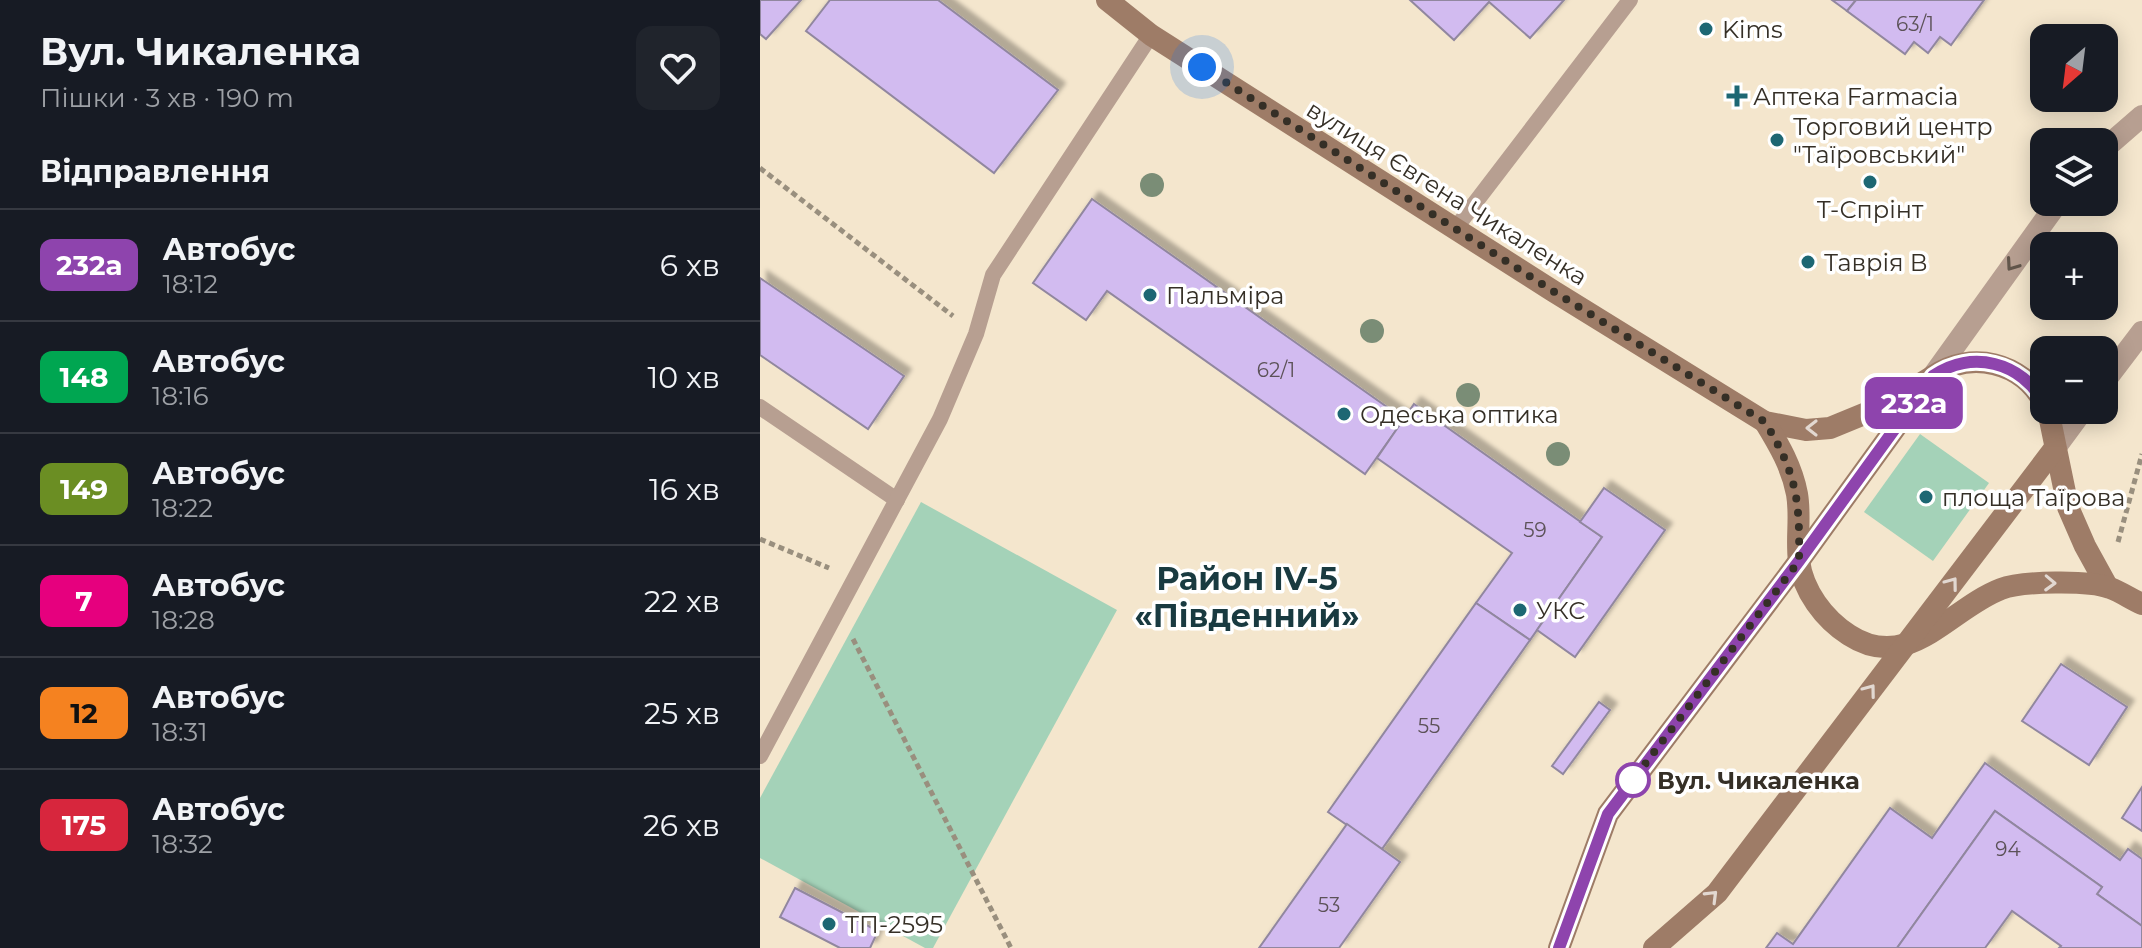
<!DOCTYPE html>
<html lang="uk">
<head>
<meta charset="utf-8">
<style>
  body { margin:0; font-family:Montserrat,sans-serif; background:#20242c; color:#f1f3f6; height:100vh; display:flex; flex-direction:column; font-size:30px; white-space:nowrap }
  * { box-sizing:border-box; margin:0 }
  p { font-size:26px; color:#9ea1a6 }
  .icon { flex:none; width:44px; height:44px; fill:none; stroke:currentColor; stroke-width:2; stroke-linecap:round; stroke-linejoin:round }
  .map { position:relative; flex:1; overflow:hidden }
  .panel { display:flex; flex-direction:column; background:#171b24; width:760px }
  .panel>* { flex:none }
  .badge { padding:0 16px; border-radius:12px; font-size:28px; line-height:52px }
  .needle { width:52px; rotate:208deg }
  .buttons { position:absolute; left:1270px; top:24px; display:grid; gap:16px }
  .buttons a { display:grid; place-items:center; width:88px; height:88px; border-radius:16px; background:#171b24; box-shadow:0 4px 20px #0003; font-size:40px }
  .you { position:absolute; width:40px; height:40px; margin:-20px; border:6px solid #fff; border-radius:50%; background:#1a73e8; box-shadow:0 0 0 12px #1a73e833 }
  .map>.badge { position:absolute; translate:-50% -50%; box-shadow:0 0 0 4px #fff }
  h2 { padding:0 40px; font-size:30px; line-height:72px }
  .round { display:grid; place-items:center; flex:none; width:84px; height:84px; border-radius:16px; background:#20242c }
  .summary { display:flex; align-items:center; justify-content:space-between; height:136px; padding:0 40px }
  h1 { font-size:38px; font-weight:700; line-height:60px }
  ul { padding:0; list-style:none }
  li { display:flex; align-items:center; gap:24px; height:112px; padding:0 40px; border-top:2px solid #363941 }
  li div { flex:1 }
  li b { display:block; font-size:30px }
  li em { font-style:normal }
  li .badge { min-width:88px; font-weight:700; text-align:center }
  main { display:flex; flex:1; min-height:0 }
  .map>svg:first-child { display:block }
</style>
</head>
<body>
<main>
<section class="panel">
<div class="summary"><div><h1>Вул. Чикаленка</h1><p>Пішки · 3 хв · 190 m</p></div><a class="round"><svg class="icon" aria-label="heart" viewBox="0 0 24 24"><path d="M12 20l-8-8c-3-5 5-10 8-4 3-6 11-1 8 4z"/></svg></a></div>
<h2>Відправлення</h2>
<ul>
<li><span class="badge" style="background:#8e44ad;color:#fff">232а</span><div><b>Автобус</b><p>18:12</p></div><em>6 хв</em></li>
<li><span class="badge" style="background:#00a651;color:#fff">148</span><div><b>Автобус</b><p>18:16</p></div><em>10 хв</em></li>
<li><span class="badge" style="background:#6b8e23;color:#fff">149</span><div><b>Автобус</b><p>18:22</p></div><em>16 хв</em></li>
<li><span class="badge" style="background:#e6007e;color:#fff">7</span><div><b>Автобус</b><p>18:28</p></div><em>22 хв</em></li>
<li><span class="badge" style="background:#f58220;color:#111">12</span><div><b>Автобус</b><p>18:31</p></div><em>25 хв</em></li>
<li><span class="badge" style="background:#d7263d;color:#fff">175</span><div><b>Автобус</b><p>18:32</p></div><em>26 хв</em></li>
</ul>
</section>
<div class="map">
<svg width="1382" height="948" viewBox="0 0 1382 948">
  <defs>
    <filter id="shadow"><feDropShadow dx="7" dy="-7" stdDeviation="2" flood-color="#0004"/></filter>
  </defs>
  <rect width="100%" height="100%" fill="#f4e6cd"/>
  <!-- green -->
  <g fill="#a4d2b8">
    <polygon points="1160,434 1229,483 1173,561 1104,512"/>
    <polygon points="161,502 357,610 173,948 165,948 0,858 0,798"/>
  </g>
  <!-- building -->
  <g fill="#d2bbf0" stroke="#91879f" stroke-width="2" filter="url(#shadow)">
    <polygon points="0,0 41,0 6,39 0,34"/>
    <polygon points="70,0 178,0 298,90 234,173 46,31"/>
    <polygon points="650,0 804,0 770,38 729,2 694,40"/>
    <polygon points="1072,0 1096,0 1087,11"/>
    <polygon points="1096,0 1224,0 1191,45 1180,37 1168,53 1154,42 1145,54 1087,11"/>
    <polygon points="332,199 644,419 605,474 347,291 326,320 273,283"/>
    <polygon points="0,278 144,376 108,429 0,355"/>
    <polygon points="654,404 842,537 770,640 716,603 752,553 617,458"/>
    <polygon points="844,488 905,530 815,657 777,630 842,537 820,522"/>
    <polygon points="716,603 770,640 622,849 568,812"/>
    <polygon points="1301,664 1367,707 1329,765 1262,721"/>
    <polygon points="839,702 850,710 803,774 792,766"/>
    <polygon points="1225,763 1360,860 1368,849 1382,859 1382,926 1337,894 1342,887 1235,811 1137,948 1006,948 1017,933 1033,944 1130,808 1172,838"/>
    <polygon points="1382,787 1382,831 1362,818"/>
    <polygon points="1235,811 1342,887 1337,894 1382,926 1382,948 1299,948 1301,946 1252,911 1225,948 1137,948"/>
    <polygon points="587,824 640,862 579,948 499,948"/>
    <polygon points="35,888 118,931 110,948 80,948 20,917"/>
  </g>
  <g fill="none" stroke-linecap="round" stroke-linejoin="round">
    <!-- path -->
    <g stroke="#998f7e" stroke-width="5" stroke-dasharray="6 4" stroke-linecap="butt">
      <polyline points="0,168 193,316"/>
      <polyline points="0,539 69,568"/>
      <polyline points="1358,542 1382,454"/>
      <polyline points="93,639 251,948"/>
    </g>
    <!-- service -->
    <g stroke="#b79f91" stroke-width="16">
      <polyline points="695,229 870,0"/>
      <polyline points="0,407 137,500"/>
      <polyline points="0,756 180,419 216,334 233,275 391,35"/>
    </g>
    <!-- tertiary -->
    <g stroke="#b79f91" stroke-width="22">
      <polyline points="1344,149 1382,116"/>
      <polyline points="1173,376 1298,202"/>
      <polyline points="1344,382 1382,332"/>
      <polyline points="1295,448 1323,410"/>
    </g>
    <!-- secondary -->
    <g stroke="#9e7c67" stroke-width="22">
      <polyline points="347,0 391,35 793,291 1005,422 1046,430 1070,428 1126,405 1173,376"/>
      <polyline points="1288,410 1308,507 1325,546 1347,586"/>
      <path d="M1005 422C1019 445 1032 467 1037 494 1041 517 1036 539 1039 561 1043 591 1064 619 1089 635 1149 674 1189 609 1241 589 1261 581 1330 580 1350 588 1361 592 1371 599 1382 604"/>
      <path d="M799 948 848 814 1039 561 1173 376C1211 350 1262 362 1284 403"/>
      <polyline points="894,948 957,893 1295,448"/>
    </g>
  </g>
  <!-- trees -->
  <g fill="#7a8d76">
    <circle cx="392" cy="185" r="12"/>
    <circle cx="612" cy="331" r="12"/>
    <circle cx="708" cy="395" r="12"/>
    <circle cx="798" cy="454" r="12"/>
  </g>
  <!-- one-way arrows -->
  <defs><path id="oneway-chevron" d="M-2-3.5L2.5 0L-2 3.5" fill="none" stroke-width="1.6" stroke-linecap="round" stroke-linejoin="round" transform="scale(2)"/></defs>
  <use stroke="#62564b" href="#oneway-chevron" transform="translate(1252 265) rotate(125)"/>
  <g stroke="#e2d8d1">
    <use href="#oneway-chevron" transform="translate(1052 428) rotate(180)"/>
    <use href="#oneway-chevron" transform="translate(1192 583) rotate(-53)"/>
    <use href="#oneway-chevron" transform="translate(1290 583) rotate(2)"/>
    <use href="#oneway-chevron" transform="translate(1110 690) rotate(-53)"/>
    <use href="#oneway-chevron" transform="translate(952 896) rotate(-45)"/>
  </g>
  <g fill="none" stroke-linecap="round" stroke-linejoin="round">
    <defs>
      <path id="line" d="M799 948 848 814 1039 561 1173 376C1211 349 1262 362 1284 403"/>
    </defs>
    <!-- line casing -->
    <use href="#line" stroke="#fff" stroke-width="18"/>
    <!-- line -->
    <use href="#line" stroke="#8e44ad" stroke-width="12"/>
    <!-- walk -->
    <path stroke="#352f26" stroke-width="8" stroke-dasharray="0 14.4" d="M442 67 793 291 1005 422C1037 474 1040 501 1039 561L873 780"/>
  </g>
  <!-- markers -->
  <g fill="#1d6773" stroke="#fff" stroke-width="3">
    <circle cx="946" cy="29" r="8"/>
    <path d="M973 84h8v8h8v8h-8v8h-8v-8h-8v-8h8z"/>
    <circle cx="1017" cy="140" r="8"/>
    <circle cx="1110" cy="182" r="8"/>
    <circle cx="1048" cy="262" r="8"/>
    <circle cx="390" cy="295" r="8"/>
    <circle cx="584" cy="414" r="8"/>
    <circle cx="1166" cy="497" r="8"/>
    <circle cx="760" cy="610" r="8"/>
    <circle cx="69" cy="924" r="8"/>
  </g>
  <circle fill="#fff" stroke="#8e44ad" stroke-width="4" cx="873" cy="780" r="16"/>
  <g text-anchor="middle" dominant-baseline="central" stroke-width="7" stroke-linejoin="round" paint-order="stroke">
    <!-- number labels -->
    <g font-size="20" fill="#5c5258">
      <text x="1155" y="24">63/1</text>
      <text x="516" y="370">62/1</text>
      <text x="775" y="530">59</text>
      <text x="669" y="726">55</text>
      <text x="1248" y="849">94</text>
      <text x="569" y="905">53</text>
    </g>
    <!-- poi labels -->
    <g font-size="24" fill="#352f26" stroke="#fff" text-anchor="start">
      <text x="962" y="29">Kims</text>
      <text x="993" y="96">Аптека Farmacia</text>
      <text x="1033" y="126">Торговий центр<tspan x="1033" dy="28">"Таїровський"</tspan></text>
      <text x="1110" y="209" text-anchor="middle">Т-Спрінт</text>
      <text x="1064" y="262">Таврія В</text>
      <text x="406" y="295">Пальміра</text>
      <text x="600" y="414">Одеська оптика</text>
      <text x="1182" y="497">площа Таїрова</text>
      <text x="776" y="610">УКС</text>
      <text x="85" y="924">ТП-2595</text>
    </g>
    <!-- street labels -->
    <g font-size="24" fill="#352f26" stroke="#fff">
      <text transform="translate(687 193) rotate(32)">вулиця Євгена Чикаленка</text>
    </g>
    <!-- stop labels -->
    <g font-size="24" font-weight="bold" fill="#352f26" stroke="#fff" text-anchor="start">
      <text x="897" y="780">Вул. Чикаленка</text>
    </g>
    <!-- district labels -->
    <g font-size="32" font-weight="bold" fill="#193a40" stroke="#fff">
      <text x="487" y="578">Район IV-5<tspan x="487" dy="37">«Південний»</tspan></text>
    </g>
  </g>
</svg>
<div class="buttons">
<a><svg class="needle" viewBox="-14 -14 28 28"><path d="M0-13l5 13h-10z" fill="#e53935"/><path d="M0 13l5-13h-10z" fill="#9ea1a6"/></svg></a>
<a><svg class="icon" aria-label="layers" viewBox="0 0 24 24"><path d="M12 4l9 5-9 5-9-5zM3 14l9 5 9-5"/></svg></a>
<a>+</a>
<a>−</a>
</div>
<div class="you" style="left:442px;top:67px"></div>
<b class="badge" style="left:1154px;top:403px;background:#8e44ad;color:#fff">232а</b>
</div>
</main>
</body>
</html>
